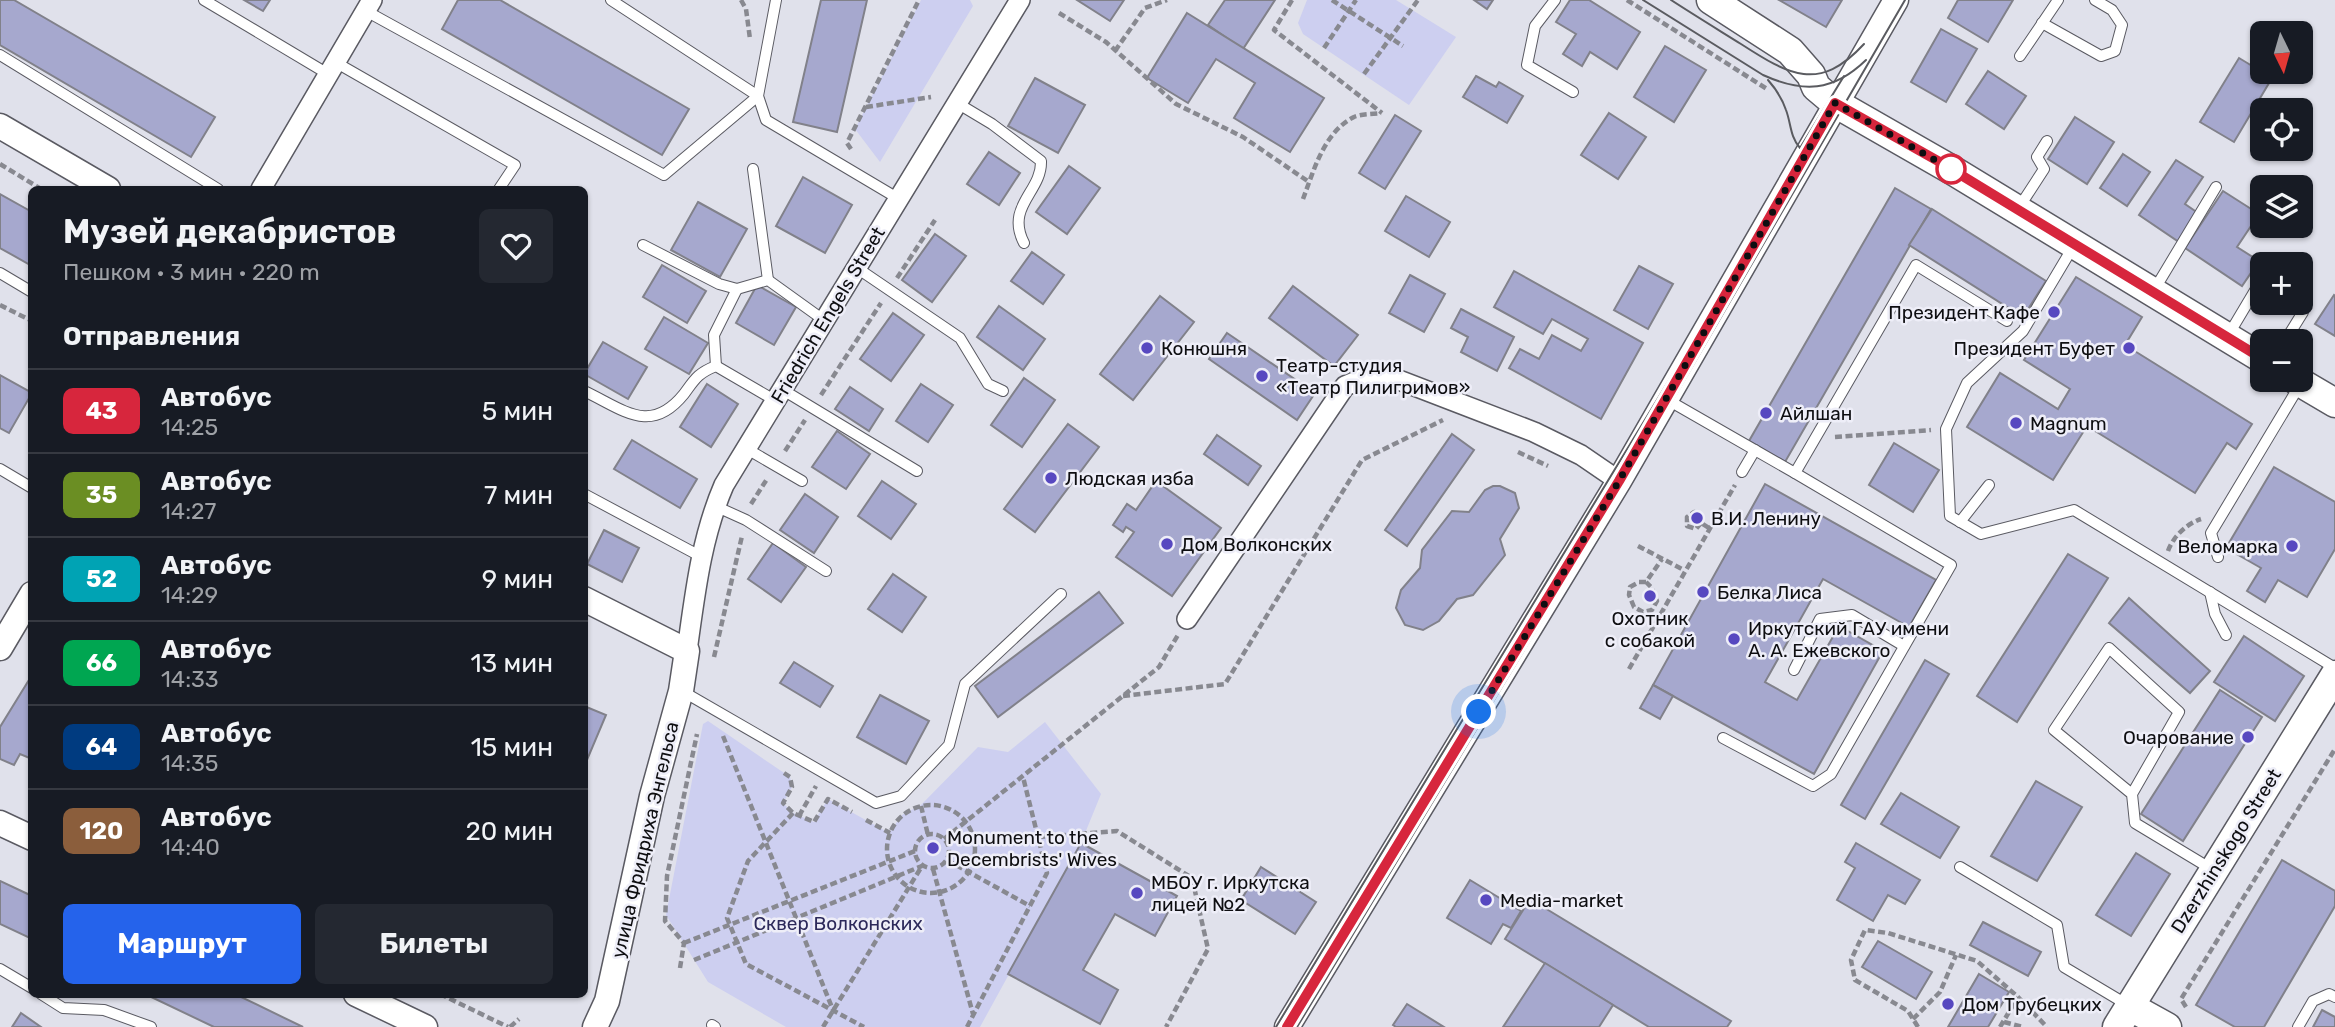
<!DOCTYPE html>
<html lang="ru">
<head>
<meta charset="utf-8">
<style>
  body { margin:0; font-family:Rubik,sans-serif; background:#242831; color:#f1f3f6; height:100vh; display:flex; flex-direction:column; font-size:26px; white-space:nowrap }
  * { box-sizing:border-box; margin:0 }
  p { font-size:23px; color:#9ea1a6 }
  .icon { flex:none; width:38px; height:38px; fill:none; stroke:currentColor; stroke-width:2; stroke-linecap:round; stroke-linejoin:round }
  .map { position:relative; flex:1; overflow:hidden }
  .drawer { position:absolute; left:28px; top:186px; width:560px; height:812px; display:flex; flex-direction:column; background:#171b24; border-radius:10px; box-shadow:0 2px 5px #0004 }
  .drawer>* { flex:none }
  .badge { padding:0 14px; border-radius:10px; font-size:24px; line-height:46px }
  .needle { width:46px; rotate:175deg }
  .fabs { position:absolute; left:2250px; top:21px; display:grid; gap:14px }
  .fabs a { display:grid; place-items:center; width:63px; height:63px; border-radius:10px; background:#171b24; box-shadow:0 2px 5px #0004; font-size:35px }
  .you { position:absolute; width:35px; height:35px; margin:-18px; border:5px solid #fff; border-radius:50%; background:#1a73e8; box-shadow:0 0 0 10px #1a73e833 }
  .map>.badge { position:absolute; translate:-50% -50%; box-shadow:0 0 0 4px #fff }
  h2 { padding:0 35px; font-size:26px; line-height:63px }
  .round { display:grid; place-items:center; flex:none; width:74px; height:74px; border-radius:10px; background:#242831 }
  .head { display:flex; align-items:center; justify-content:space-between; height:119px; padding:0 35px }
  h1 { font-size:33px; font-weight:700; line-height:52px }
  .action { display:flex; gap:14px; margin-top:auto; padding:14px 35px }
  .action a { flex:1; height:80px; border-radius:10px; background:#2563eb; color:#fff; font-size:28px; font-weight:700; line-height:80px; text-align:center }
  .action a+a { background:#242831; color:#f1f3f6 }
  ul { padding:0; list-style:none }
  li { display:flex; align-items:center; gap:21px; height:84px; padding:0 35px; border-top:2px solid #363941 }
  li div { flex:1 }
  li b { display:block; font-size:26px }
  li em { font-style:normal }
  li .badge { min-width:77px; font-weight:700; text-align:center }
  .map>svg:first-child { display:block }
</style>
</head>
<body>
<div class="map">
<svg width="2335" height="1027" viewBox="0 0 2335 1027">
  <rect width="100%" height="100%" fill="#e0e1eb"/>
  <!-- green -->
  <g fill="#cdcff0">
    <polygon points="921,0 970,0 973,6 880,162 855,129"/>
    <polygon points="1307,0 1396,0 1456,37 1409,105 1303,34 1298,23"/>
    <polygon points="708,721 790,777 792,787 783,803 793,813 814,822 828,799 889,833 902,815 921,805 978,747 1008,752 1045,722 1101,794 1081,843 980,1027 786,1027 708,982 666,915 703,724"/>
  </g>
  <!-- building -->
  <g fill="#a6a8ce" stroke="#81818a" stroke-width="2">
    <polygon points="0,0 14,0 215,117 191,157 0,45"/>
    <polygon points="244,0 270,0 263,11"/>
    <polygon points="458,0 500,0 689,109 662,155 442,29"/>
    <polygon points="821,0 867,0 837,132 793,122"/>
    <polygon points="1077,0 1124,0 1110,21"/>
    <polygon points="1225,0 1275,0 1243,49 1208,25"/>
    <polygon points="1474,0 1493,0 1487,9"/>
    <polygon points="1570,0 1589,0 1640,32 1617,69 1590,52 1582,66 1563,54 1576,34 1556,22"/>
    <polygon points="1779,0 1842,0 1826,27"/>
    <polygon points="1958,0 2013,0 1988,42 1948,18"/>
    <polygon points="1187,13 1324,98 1290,152 1234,118 1255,83 1216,59 1188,103 1147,78"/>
    <polygon points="1941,29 1977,49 1946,102 1911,82"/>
    <polygon points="1665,46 1706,70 1674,122 1634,97"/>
    <polygon points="2239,58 2272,78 2234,142 2200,122"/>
    <polygon points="1988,71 2026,96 2004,129 1966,104"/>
    <polygon points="1476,76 1496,87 1499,82 1523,96 1507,123 1463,97"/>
    <polygon points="1035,78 1085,105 1058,153 1008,126"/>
    <polygon points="1609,113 1646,137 1618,179 1581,155"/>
    <polygon points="1395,115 1421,131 1385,189 1359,173"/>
    <polygon points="2075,117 2114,142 2087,184 2048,159"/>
    <polygon points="989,152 1020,173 999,205 967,184"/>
    <polygon points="2123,154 2150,172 2127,206 2100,188"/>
    <polygon points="2176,160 2203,177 2185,204 2198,213 2179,242 2139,215"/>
    <polygon points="1069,166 1100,188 1067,234 1036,212"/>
    <polygon points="803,177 852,205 825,253 776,226"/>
    <polygon points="1895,188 1931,209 1785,462 1749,441"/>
    <polygon points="2223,191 2259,214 2237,247 2259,261 2242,286 2185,248"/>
    <polygon points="0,194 32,212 32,266 0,248"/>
    <polygon points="1406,196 1450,222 1429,257 1385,231"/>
    <polygon points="698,202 747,229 720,277 671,250"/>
    <polygon points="1932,209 2046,281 2023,317 1909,245"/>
    <polygon points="935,234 966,256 932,302 902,280"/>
    <polygon points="1032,252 1064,275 1043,304 1011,281"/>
    <polygon points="662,265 706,291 687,323 643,297"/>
    <polygon points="1639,266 1673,284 1648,329 1614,310"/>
    <polygon points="1514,271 1643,343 1601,419 1509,368 1520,349 1539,359 1552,335 1581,351 1588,339 1552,319 1543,334 1494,307"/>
    <polygon points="1410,275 1445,294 1424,332 1389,313"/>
    <polygon points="2076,277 2142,317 2125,345 2252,424 2236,449 2227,443 2195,493 2087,426 2053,480 1967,427 2000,373 2058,409 2070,389 2024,360"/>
    <polygon points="757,285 796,307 774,345 736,323"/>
    <polygon points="1293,286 1358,335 1334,366 1269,318"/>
    <polygon points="2334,295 2335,296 2335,336 2315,324"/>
    <polygon points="1160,296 1194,322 1133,400 1100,374"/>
    <polygon points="999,306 1045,339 1023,370 977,337"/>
    <polygon points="1461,309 1514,337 1497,371 1461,352 1468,337 1451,328"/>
    <polygon points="893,313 924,335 891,381 860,359"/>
    <polygon points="664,317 708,343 689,374 645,349"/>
    <polygon points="1227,333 1315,393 1297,420 1209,359"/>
    <polygon points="603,342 647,367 628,399 584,374"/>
    <polygon points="0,375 32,393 9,433 0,428"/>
    <polygon points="1024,378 1055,400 1022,447 991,425"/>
    <polygon points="707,384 738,404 711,447 680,427"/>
    <polygon points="921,384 953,405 928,442 896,421"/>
    <polygon points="850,387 883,409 869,431 835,409"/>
    <polygon points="1068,424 1099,447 1035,532 1004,509"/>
    <polygon points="837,431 870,454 846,489 812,467"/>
    <polygon points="1452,434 1474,450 1407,546 1385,530"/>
    <polygon points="1217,435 1261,466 1248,485 1204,454"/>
    <polygon points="632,440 697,479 680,508 614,469"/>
    <polygon points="1894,443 1939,470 1913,512 1869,485"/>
    <polygon points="2274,467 2335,502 2335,549 2307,597 2278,580 2265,602 2247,591 2261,568 2226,548"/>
    <polygon points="882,481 916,504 891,539 858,516"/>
    <polygon points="1156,481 1221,528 1172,596 1116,557 1134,532 1126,527 1123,532 1113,525 1127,504 1136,510"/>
    <polygon points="1765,484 1936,580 1909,627 1823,579 1765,682 1797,700 1839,626 1883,651 1814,774 1653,685"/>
    <polygon points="1493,486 1500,486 1515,493 1519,508 1500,539 1505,555 1473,595 1457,599 1439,621 1423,630 1405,625 1396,608 1401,590 1420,568 1422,550 1452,511 1469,512 1485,490"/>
    <polygon points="805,494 838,517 814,553 780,530"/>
    <polygon points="604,530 639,548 622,582 587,564"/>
    <polygon points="773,543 806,567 781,602 748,579"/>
    <polygon points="2068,554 2108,578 2017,722 1977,696"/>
    <polygon points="893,574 926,597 902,632 868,609"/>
    <polygon points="1099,592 1123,623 998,717 975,686"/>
    <polygon points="2129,598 2210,671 2190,693 2109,623"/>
    <polygon points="2244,636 2304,676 2275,721 2214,682"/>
    <polygon points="1925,660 1949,674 1865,819 1841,805"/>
    <polygon points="794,662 833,686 820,707 780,683"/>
    <polygon points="32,675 32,759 20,754 14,765 0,759 0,727"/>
    <polygon points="1653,685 1673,696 1660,719 1640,708"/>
    <polygon points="2220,690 2262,717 2183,841 2141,814"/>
    <polygon points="880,695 929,721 906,764 857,737"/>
    <polygon points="584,706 606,715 584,767"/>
    <polygon points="2036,781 2082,807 2037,881 1991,856"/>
    <polygon points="1901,793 1959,827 1940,858 1881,824"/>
    <polygon points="1081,843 1177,896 1155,936 1115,914 1083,970 1118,990 1100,1024 1008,974"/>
    <polygon points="1856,843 1920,880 1905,904 1888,895 1873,921 1837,900 1855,868 1845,862"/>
    <polygon points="2136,853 2170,874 2131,936 2096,915"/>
    <polygon points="2282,860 2335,891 2335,906 2264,1027 2235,1027 2196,1005"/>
    <polygon points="1261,867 1316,902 1295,934 1241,900"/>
    <polygon points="1470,880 1521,911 1511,928 1503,924 1491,944 1447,918"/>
    <polygon points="0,881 32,896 32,939 0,924"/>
    <polygon points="1530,899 1731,1021 1727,1027 1649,1027 1505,939"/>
    <polygon points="1983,922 2041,952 2028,976 1970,945"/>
    <polygon points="1878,941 1932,972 1916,999 1862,967"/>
    <polygon points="1545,963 1613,1005 1599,1027 1503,1027"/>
    <polygon points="1979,974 2009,992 1988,1027 1948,1027"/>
    <polygon points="145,994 235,994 303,1027 214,1027"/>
    <polygon points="1407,1004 1444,1027 1396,1027 1393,1025"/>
    <polygon points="2322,1010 2335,1017 2335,1027 2313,1027"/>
    <polygon points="21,1013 41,1027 12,1027"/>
  </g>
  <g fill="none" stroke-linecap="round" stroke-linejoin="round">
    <defs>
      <g id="service">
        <polyline points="204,0 328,74"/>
        <polyline points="776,0 758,96 766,120 899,199"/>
        <polyline points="1555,0 1535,26 1527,65 1573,92"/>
        <polyline points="366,11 664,175 758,96 611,0"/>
        <polyline points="2042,23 2101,56 2115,51 2122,25 2112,10 2095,0"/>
        <polyline points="0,55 218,189"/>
        <polyline points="2020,56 2058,0"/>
        <polyline points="335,62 515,165 499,189"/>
        <path d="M957 103 992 124 1041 161C1042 192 1005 206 1024 243"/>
        <polyline points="753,169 768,280"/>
        <polyline points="2018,209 2044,169 2037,157 2047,141"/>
        <polyline points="643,245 719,284 737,289 768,280 825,321"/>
        <polyline points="2073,247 2023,331 1967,383 1946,429 1950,516 1981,534 2074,510 2335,668"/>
        <polyline points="857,268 960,338 988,384 1003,391"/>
        <polyline points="0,273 32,292"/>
        <polyline points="2153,292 2216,187"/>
        <polyline points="2229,334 2263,277"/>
        <polyline points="2285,341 2303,312"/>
        <polyline points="716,366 714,335 737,289"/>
        <polyline points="783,390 917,471"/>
        <path d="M584 391C623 409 650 436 684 394 695 379 698 373 716 366L776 401"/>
        <polyline points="1666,399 1795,473 1916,265 2007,321"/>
        <polyline points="747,449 802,481"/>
        <polyline points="0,469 32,488"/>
        <polyline points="1742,472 1755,450"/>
        <polyline points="584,494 700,556"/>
        <polyline points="715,506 746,520 826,571"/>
        <polyline points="1960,522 1989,485"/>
        <polyline points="2218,557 2211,533 2301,383"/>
        <polyline points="2210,592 2215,614 2226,635"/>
        <polyline points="1794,670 1820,619 1852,615 1904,646"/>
        <polyline points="682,691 876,803 901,796 949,745 965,684 1061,594"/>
        <polyline points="1723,738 1813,786 1831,774 1951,565 1795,473"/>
        <polyline points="2132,794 2054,730 2109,648 2179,712 2132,794 2135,823 2213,870"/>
        <polyline points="1960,867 2057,925 2064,967 2126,1004"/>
        <polyline points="0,969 32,988"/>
        <polyline points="41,994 63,1008 104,1010 151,1027"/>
        <polyline points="712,1025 715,1027"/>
        <polyline points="2298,1027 2313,1001 2329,994 2335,997"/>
      </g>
      <g id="minor">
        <polyline points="261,189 372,0"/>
        <polyline points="1187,619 1345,386 1378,372 1534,432 1581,455 1619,481"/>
        <path d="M687 651C695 594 701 538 724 485L1020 0"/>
      </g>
      <g id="tertiary">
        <polyline points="0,126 108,189"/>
        <polyline points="584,599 687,651 681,691 652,796 607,1001 595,1027"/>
        <polyline points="0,648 32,594"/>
        <polyline points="0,823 32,838"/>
        <polyline points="356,994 425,1027"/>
        <polyline points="1287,1027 1619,481 1896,0"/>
      </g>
      <g id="secondary">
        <polyline points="1711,0 1790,51 1811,75 1816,87 1835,103 1952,170 2263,359"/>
        <polyline points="2296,380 2335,403"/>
        <polyline points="2129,1006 2167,1027"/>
        <polyline points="2117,1027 2335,675"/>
      </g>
    </defs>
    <!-- service casing -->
    <use href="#service" stroke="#5a5a62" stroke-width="12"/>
    <!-- minor casing -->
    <use href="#minor" stroke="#5a5a62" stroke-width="22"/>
    <!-- tertiary casing -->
    <use href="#tertiary" stroke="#5a5a62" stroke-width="27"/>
    <!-- secondary casing -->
    <use href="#secondary" stroke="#5a5a62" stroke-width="31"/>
    <!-- path -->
    <g stroke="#888990" stroke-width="4.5" stroke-dasharray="7 3.5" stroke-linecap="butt">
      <polyline points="741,0 746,9 750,39"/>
      <polyline points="1292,0 1274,30 1382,113"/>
      <polyline points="1332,0 1403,46"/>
      <polyline points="1627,0 1767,89"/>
      <polyline points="1059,13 1106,42 1176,104 1243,137 1309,182"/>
      <polyline points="1324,48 1356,0"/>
      <polyline points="1115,51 1145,8 1167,0"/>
      <polyline points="1364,74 1418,0"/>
      <polyline points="866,107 931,97"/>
      <polyline points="851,149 847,143 919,0"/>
      <polyline points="0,164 41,189"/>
      <path d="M1303 199C1314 170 1324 132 1354 117 1361 114 1373 114 1381 113"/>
      <polyline points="897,278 935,220"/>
      <polyline points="0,305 32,321"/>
      <polyline points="821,395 881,303"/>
      <polyline points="1835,437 1931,430"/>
      <polyline points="785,451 805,420"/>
      <polyline points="1518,452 1548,466"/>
      <polyline points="751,504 767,479"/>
      <polyline points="1701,523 1696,529 1687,526 1687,517 1694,512 1700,514 1701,523 1709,528"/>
      <polyline points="1638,546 1684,570"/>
      <path d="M2168 551C2173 537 2186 524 2201 519"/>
      <polyline points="1646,582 1639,582 1630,587 1629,595 1634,607 1643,612 1652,610 1657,601 1652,588 1646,582 1662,559"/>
      <polyline points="714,657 742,536"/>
      <polyline points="1629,669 1735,485"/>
      <polyline points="1123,696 1225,684 1362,460 1443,420"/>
      <polyline points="723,736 833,1010"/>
      <polyline points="784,773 790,777 792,787 783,803 793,813 814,822 828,799 852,812"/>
      <circle cx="931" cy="849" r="44"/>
      <polyline points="921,806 928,835"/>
      <polyline points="793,813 748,861 727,918 746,964 864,1027"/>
      <polyline points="799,816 816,786"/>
      <polyline points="866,820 890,833"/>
      <circle cx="932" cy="851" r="17"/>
      <polyline points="1038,837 1117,831 1192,878 1208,949 1166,1027"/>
      <polyline points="944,839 1159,667 1178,635"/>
      <polyline points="947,860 1030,906"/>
      <polyline points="933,869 973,1014"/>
      <polyline points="684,943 915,851"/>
      <polyline points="694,960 922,866"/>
      <polyline points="680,968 684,943 665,921 667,876 697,734"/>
      <polyline points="440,994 508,1027"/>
      <polyline points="2186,1007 2181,999 2335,749"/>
      <polyline points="1913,1019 1940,992 1956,955"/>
      <polyline points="2004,1022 2023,1027"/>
      <polyline points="510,1027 519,1019"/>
      <polyline points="823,1027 922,866"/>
      <polyline points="967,1027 1047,873 1023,777"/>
      <polyline points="1918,1027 1908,1011 1855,980 1851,960 1865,930 1888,933 1977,961 2018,997 2047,1027"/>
      <polyline points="2000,1027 2018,997"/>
    </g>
    <!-- service -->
    <use href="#service" stroke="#fff" stroke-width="10"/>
    <!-- minor -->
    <use href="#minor" stroke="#fff" stroke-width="19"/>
    <!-- tertiary -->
    <use href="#tertiary" stroke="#fff" stroke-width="24"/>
    <!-- secondary -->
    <use href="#secondary" stroke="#fff" stroke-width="28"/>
    <!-- tram -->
    <g stroke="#5a5b60" stroke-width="2">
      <path d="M1643 0 1763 75C1803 93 1833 92 1866 60"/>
      <path d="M1671 0C1694 15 1717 29 1741 44 1789 75 1819 93 1864 44"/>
      <path d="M1768 80C1776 89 1782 98 1786 110 1791 123 1790 137 1800 148"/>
      <polyline points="1800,148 1812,143 1805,155"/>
      <polyline points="1800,148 1844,76"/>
      <polyline points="1276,1027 1753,242"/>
      <polyline points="1297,1027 1624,484 1905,0"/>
    </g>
  </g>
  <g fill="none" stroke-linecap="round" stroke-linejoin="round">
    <defs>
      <polyline id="line" points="1287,1027 1619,481 1835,103 1938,161 2263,359"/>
    </defs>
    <!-- line casing -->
    <use href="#line" stroke="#fff" stroke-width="16"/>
    <!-- line -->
    <use href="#line" stroke="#d7263d" stroke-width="10"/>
    <!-- walk -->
    <polyline stroke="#0e0e11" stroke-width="7" stroke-dasharray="0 12.6" points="1479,712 1619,481 1835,103 1951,169"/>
  </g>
  <!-- markers -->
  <circle fill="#fff" stroke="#d7263d" stroke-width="3.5" cx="1951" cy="169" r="14"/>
  <g fill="#5748c0" stroke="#eeeef8" stroke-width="2.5">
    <circle cx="2054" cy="312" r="7"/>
    <circle cx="1147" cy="348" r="7"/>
    <circle cx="2129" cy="348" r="7"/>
    <circle cx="1262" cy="376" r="7"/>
    <circle cx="1766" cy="413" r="7"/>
    <circle cx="2016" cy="423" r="7"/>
    <circle cx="1051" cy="478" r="7"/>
    <circle cx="1697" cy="518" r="7"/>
    <circle cx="1167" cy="544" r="7"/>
    <circle cx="2292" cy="546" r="7"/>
    <circle cx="1703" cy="592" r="7"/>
    <circle cx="1650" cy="596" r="7"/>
    <circle cx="1734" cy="639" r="7"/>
    <circle cx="2248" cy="737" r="7"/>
    <circle cx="933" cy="848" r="7"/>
    <circle cx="1137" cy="893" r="7"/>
    <circle cx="1486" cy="900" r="7"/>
    <circle cx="1948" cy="1004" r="7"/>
  </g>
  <g text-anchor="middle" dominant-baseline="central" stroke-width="5" stroke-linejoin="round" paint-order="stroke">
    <!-- poi labels -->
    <g font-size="19" fill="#0e0e11" stroke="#eeeef8" text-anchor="start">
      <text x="2040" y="312" text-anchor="end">Президент Кафе</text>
      <text x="1161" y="348">Конюшня</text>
      <text x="2115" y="348" text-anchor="end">Президент Буфет</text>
      <text x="1276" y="365">Театр-студия<tspan x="1276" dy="22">«Театр Пилигримов»</tspan></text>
      <text x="1780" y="413">Айлшан</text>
      <text x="2030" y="423">Magnum</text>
      <text x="1065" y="478">Людская изба</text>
      <text x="1711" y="518">В.И. Ленину</text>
      <text x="1181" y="544">Дом Волконских</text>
      <text x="2278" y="546" text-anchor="end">Веломарка</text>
      <text x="1717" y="592">Белка Лиса</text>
      <text x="1650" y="618" text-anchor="middle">Охотник<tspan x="1650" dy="22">с собакой</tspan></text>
      <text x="1748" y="628">Иркутский ГАУ имени<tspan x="1748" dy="22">А. А. Ежевского</tspan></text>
      <text x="2234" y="737" text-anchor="end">Очарование</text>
      <text x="947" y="837">Monument to the<tspan x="947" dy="22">Decembrists' Wives</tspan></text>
      <text x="1151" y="882">МБОУ г. Иркутска<tspan x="1151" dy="22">лицей №2</tspan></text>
      <text x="1500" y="900">Media-market</text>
      <text x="1962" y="1004">Дом Трубецких</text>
    </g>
    <!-- street labels -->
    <g font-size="19" fill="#0e0e11" stroke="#eeeef8">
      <text transform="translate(828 315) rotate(-59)">Friedrich Engels Street</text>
      <text transform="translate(645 840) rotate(-77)">улица Фридриха Энгельса</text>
      <text transform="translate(2226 851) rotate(-58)">Dzerzhinskogo Street</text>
    </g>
    <!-- park labels -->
    <g font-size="19" fill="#2c295a" stroke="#eeeef8">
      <text x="838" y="923">Сквер Волконских</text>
    </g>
  </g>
</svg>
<div class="fabs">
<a><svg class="needle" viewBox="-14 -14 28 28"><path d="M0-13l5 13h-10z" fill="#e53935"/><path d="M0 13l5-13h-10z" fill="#9ea1a6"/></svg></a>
<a><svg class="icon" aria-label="locate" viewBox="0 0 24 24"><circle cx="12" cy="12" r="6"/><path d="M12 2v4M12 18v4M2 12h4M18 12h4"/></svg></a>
<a><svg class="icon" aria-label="layers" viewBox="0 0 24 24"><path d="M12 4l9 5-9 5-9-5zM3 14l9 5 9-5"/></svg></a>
<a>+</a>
<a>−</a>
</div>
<div class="you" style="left:1479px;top:712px"></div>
<section class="drawer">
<div class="head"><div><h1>Музей декабристов</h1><p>Пешком · 3 мин · 220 m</p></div><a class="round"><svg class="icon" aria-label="heart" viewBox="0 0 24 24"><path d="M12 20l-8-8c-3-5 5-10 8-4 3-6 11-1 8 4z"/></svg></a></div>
<h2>Отправления</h2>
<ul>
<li><span class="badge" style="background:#d7263d;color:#fff">43</span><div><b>Автобус</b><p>14:25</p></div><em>5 мин</em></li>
<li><span class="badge" style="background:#6b8e23;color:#fff">35</span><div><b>Автобус</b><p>14:27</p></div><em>7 мин</em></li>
<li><span class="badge" style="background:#00a3b4;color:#fff">52</span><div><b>Автобус</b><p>14:29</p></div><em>9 мин</em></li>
<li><span class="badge" style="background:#00a651;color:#fff">66</span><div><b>Автобус</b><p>14:33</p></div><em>13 мин</em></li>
<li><span class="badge" style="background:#003b80;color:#fff">64</span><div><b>Автобус</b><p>14:35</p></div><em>15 мин</em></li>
<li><span class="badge" style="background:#8b5e3c;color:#fff">120</span><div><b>Автобус</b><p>14:40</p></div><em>20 мин</em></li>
</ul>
<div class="action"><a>Маршрут</a><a>Билеты</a></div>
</section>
</div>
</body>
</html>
